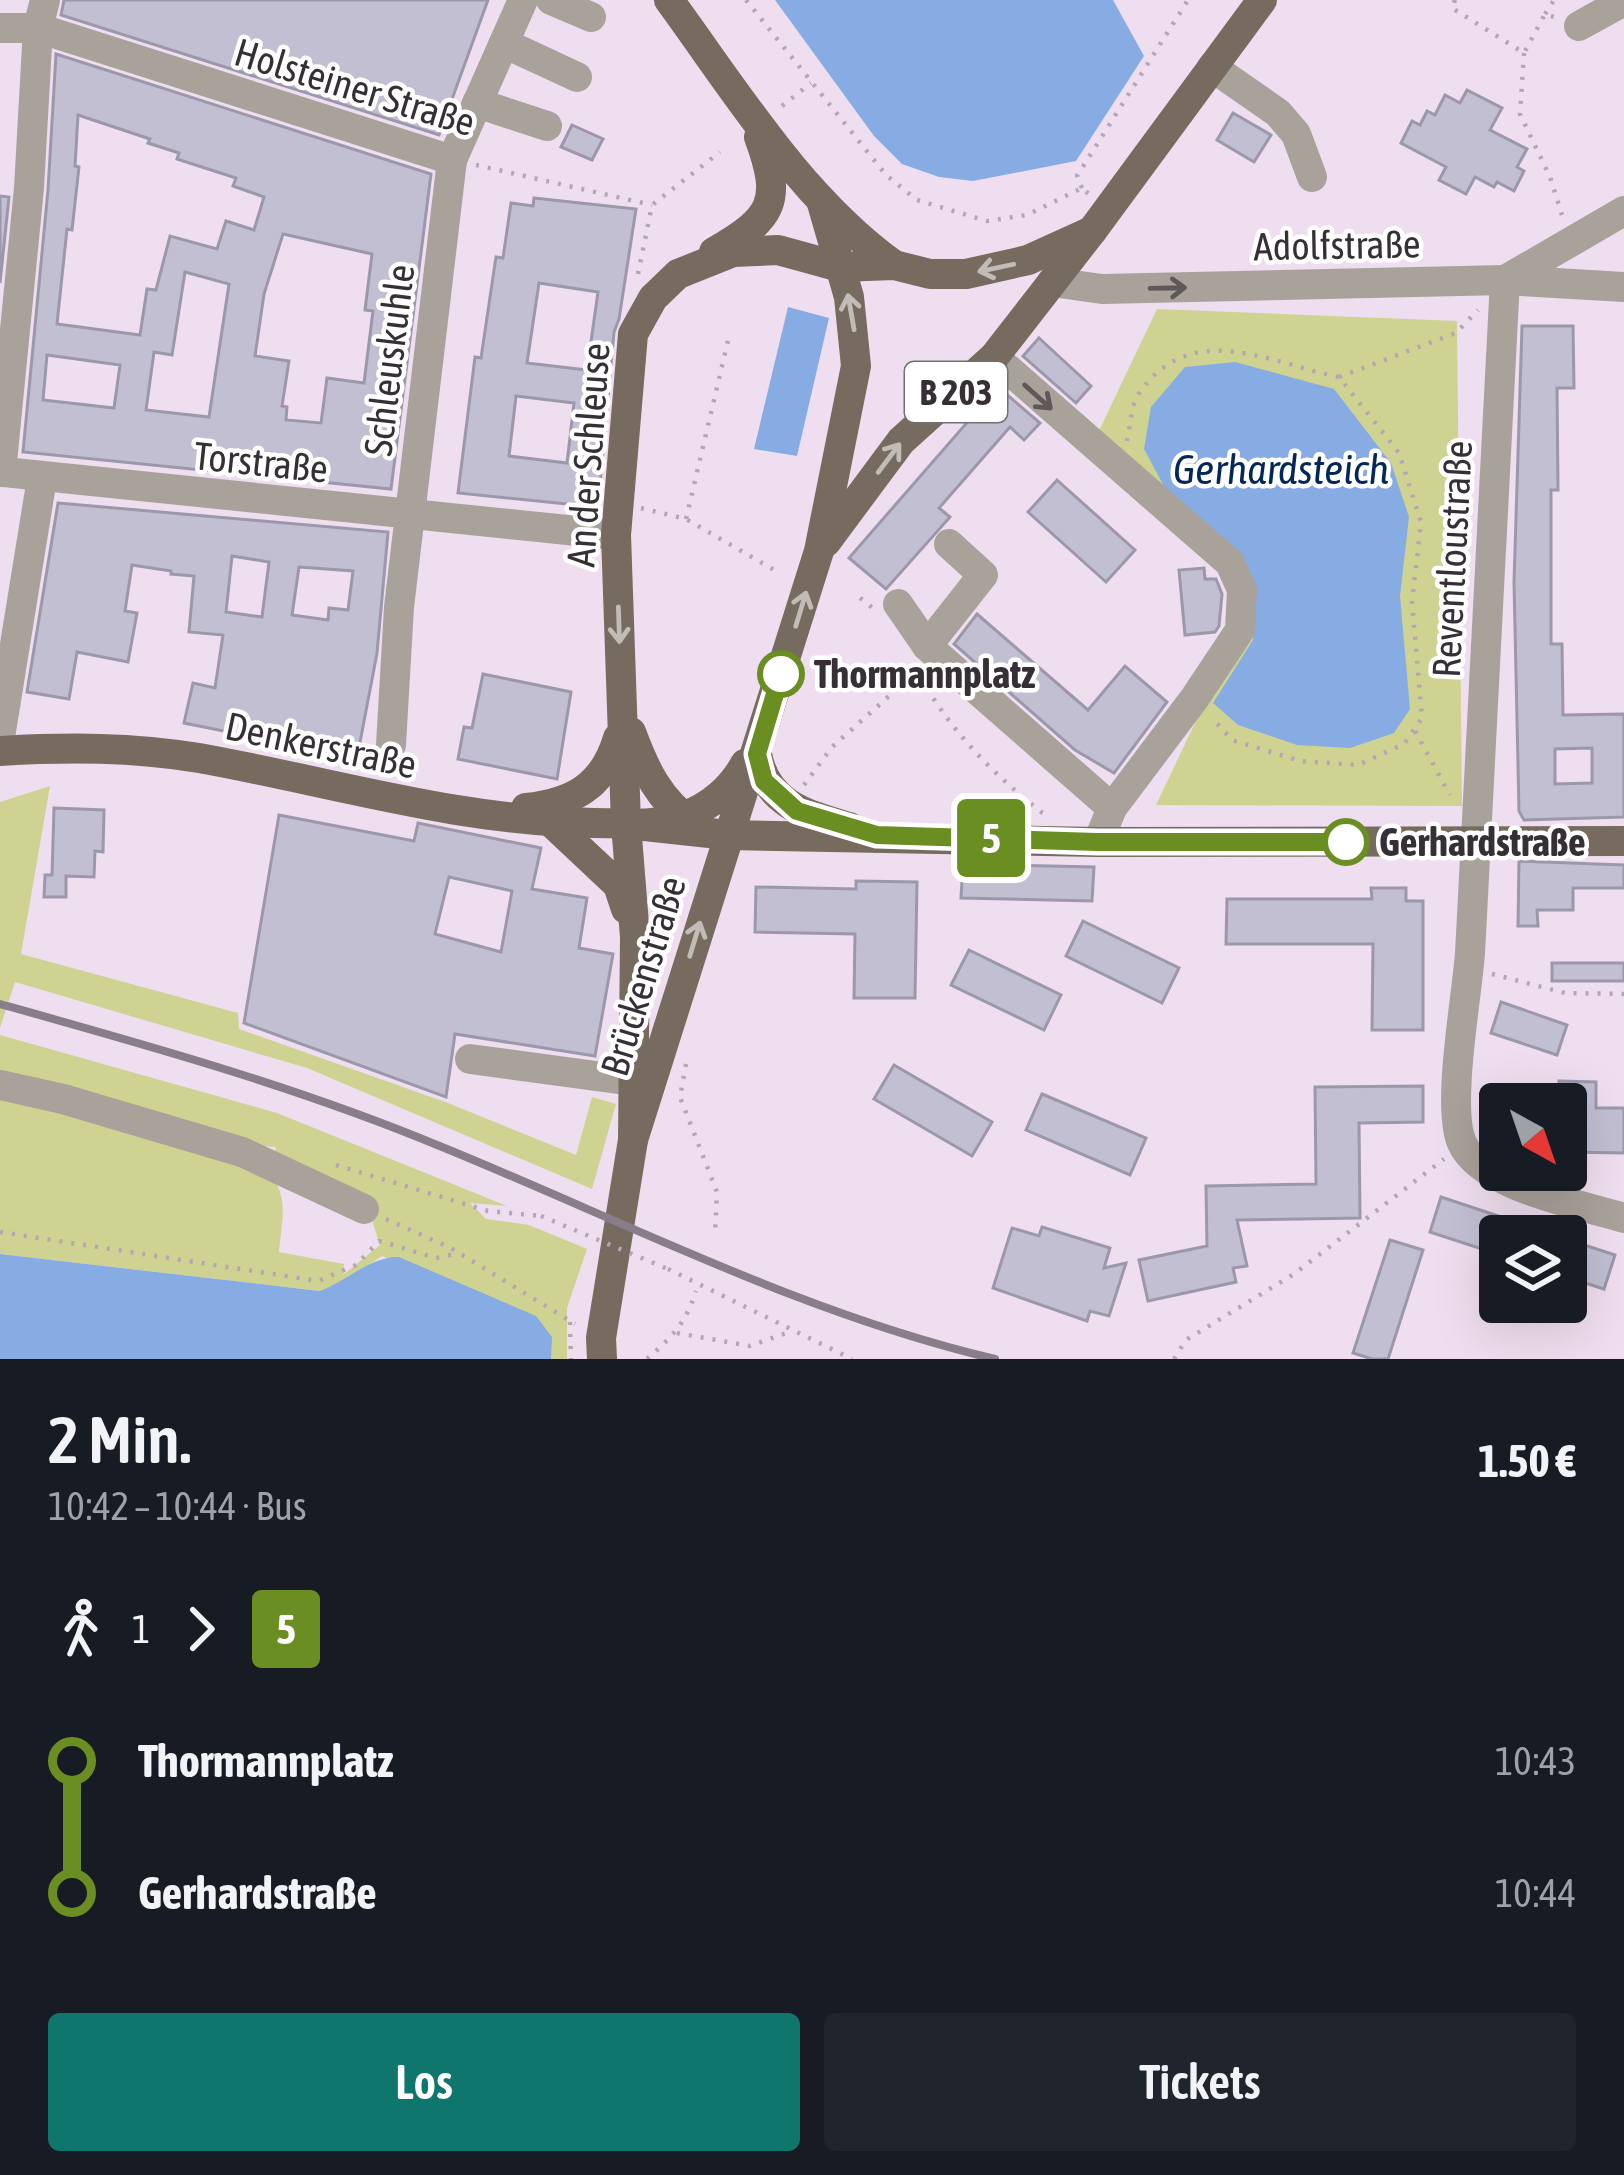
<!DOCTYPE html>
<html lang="de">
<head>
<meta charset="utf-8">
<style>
  body { margin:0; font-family:"Asap Condensed",sans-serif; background:#20242c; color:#f1f3f6; height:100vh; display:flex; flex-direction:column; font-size:45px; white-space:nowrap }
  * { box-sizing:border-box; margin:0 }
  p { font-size:39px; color:#9ea1a6 }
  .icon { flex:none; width:66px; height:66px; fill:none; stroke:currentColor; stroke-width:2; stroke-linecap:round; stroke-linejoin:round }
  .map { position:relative; height:1359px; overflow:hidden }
  .drawer { display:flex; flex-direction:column; background:#171b24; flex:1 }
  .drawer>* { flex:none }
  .badge { padding:0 24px; border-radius:9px; font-size:42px; line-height:78px }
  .needle { width:78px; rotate:140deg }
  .tools { position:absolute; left:1479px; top:1083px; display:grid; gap:24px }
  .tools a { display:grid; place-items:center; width:108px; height:108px; border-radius:12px; background:#171b24; box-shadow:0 12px 48px #0002; font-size:60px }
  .map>.badge { position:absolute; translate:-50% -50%; box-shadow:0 0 0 6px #fff }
  .legs { display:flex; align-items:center; gap:18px; height:132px; padding:0 48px; font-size:39px }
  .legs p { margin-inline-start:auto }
  .head { display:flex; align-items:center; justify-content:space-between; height:204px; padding:0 48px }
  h1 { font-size:66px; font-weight:600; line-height:90px }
  .primary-button { display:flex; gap:24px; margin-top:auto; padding:24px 48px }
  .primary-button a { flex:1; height:138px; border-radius:12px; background:#0f766e; color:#fff; font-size:48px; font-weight:600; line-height:138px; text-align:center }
  .primary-button a+a { background:#20242c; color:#f1f3f6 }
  ul { padding:0 48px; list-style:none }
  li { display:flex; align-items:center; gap:42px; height:132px; font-size:45px }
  li i { display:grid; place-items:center; width:18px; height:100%; margin:0 15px; background:currentColor }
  li i::after { content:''; width:30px; height:30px; margin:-15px; border:9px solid; border-radius:50%; background:#171b24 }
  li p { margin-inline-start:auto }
  li:first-child i { background:linear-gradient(#0000 50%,currentColor 0) }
  li:last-child i { background:linear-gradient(currentColor 50%,#0000 0) }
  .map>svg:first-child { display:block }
</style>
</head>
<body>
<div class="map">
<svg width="1624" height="1359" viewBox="0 0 1624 1359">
  <rect width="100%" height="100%" fill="#efdeef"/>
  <!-- green -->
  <g fill="#ced392">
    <polygon points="1157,309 1457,321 1462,806 1156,805 1206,700 1248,590 1097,435"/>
    <polygon points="50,786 21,954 238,1013 239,1029 448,1103 576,1155 592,1097 616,1104 592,1189 307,1068 15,982 0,1028 0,802"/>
    <path d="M0 1035 277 1113 507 1206 470 1203 486 1219 529 1225 587 1249 567 1308V1359H551V1337L382 1256 344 1282 321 1291 0 1254V1095L77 1114 273 1177C289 1202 281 1224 279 1252L344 1264 343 1275 380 1245 367 1205 273 1162 276 1147 236 1144 0 1074Z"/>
  </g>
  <!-- water -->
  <g fill="#87ace4">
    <polygon points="775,0 1113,0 1144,56 1076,161 973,181 939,177 902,164 874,136"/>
    <polygon points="788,307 829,318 797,456 754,449"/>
    <polygon points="1235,362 1334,389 1391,463 1409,517 1400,596 1410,709 1394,733 1350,748 1297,745 1238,725 1213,703 1253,640 1255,611 1167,492 1144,449 1151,407 1185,367"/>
    <path d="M0 1254 320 1291C347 1281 371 1256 399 1257L536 1316 552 1337 551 1359H0Z"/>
  </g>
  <!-- building -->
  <g fill="#c3bfd3" stroke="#9c98ac" stroke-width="3" fill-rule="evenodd">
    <polygon points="64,0 488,0 439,135 61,15"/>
    <path d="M56 54 431 174 391 489 23 452 48 190ZM78 115 150 139 148 143 179 153 177 159 236 178 233 186 264 197 254 230 226 221 217 249 170 236 156 290 147 289 140 335 57 324 67 229 72 230 79 167 75 166ZM283 234 372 254 365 310 373 311 364 383 327 378 321 423 286 420 287 407 282 406 289 361 255 356 264 294ZM185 272 229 284 209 417 146 410 154 352 172 355ZM47 355 120 365 114 408 43 400Z"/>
    <polygon points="1467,90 1502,108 1490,130 1527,149 1517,167 1524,171 1514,191 1497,182 1494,187 1475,177 1466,194 1439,180 1446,167 1401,143 1412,121 1420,125 1427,111 1435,115 1445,95 1460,103"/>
    <polygon points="1233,113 1271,135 1254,162 1217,140"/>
    <polygon points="572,125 603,139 592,160 561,147"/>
    <polygon points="0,196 9,197 0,283"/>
    <path d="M534 198 636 209 619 319 614 332 599 496 586 506 458 493 475 357 481 358 496 257 503 258 511 203 533 206ZM539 283 598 292 587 370 527 363ZM516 396 574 403 567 463 509 456Z"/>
    <path d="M1522 326H1573L1574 388H1557L1558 490H1551V644H1562L1563 715 1624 714V817L1524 820 1519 811 1514 582ZM1592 748V783L1555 784V749Z"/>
    <polygon points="1039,338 1091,386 1076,403 1023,356"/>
    <polygon points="998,387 1040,423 1024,440 1010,427 939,508 950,517 886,589 849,558"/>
    <polygon points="1057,480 1135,550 1106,582 1028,512"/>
    <path d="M58 503 388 532 377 653 357 758 184 723 193 683 215 688 223 635 189 632 194 576 171 574V571L132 565 125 611 137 613 128 662 77 652 69 699 27 692ZM232 556 269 562 262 617 226 612ZM299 567 353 571 348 610 329 608 328 620 292 615Z"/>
    <polygon points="1204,568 1205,579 1216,579 1222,594 1219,626 1215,632 1185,635 1179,570"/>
    <polygon points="977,614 1088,710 1125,666 1167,702 1114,773 1075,750 954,644"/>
    <polygon points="483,674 571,692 557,779 458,759 464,727 472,728"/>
    <polygon points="54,808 104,810 103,852 95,851 94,877 66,876 66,897 44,897 45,875 52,875"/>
    <path d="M279 815 414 841 418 823 541 848 532 889 587 898 579 948 613 954 595 1056 455 1034 446 1097 244 1023ZM449 877 512 891 501 952 435 934Z"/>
    <polygon points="1519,861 1624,865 1624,888 1573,888 1573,910 1537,910 1538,926 1518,926"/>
    <polygon points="963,864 1094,867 1092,901 961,898"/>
    <polygon points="856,881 917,882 915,998 854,998 855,934 755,932 756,887 856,889"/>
    <polygon points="1371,888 1406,888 1406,901 1423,901 1423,1030 1372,1030 1373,944 1226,944 1227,899 1372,899"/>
    <polygon points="1083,921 1179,968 1162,1003 1066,956"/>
    <polygon points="969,950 1061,995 1044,1030 951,985"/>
    <rect x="1552" y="963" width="72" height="18"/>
    <polygon points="1501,1002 1567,1025 1557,1055 1491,1033"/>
    <polygon points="894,1065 992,1122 972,1156 874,1099"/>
    <polygon points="1559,1081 1596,1082 1596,1108 1624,1108 1624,1153 1566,1152 1566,1104 1558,1104"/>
    <polygon points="1423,1086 1423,1122 1359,1123 1360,1218 1237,1220 1247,1266 1233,1268 1236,1282 1148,1301 1139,1260 1207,1246 1206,1186 1316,1184 1315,1087"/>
    <polygon points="1042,1094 1146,1138 1130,1175 1026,1130"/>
    <polygon points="1441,1197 1547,1232 1547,1236 1500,1236 1500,1255 1430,1232"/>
    <polygon points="1042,1227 1110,1248 1104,1268 1126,1263 1109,1316 1090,1311 1087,1321 993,1288 1012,1228 1039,1236"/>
    <polygon points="1566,1239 1615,1255 1604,1289 1566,1277"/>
    <polygon points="1390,1240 1423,1250 1388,1359 1372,1359 1353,1353"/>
  </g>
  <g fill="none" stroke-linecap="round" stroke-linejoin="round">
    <!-- path -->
    <g stroke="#b4a6b4" stroke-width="4.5" stroke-dasharray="3 9" stroke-linecap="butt">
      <polyline points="746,0 886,175 917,200 987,221 1027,215 1082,188 1090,195"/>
      <polyline points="1455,0 1452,8 1524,53 1545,14 1557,18"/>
      <polyline points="1545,14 1554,0"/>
      <polyline points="1524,53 1520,114 1550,177 1562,215"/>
      <polyline points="782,106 811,83"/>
      <polyline points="476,165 652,205"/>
      <polyline points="1082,188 1077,176 1188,0"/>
      <polyline points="638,274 652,205 720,152"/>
      <polyline points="1339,377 1456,333 1478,310"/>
      <path d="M1127 441C1130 427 1131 406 1138 395 1190 317 1269 363 1339 377L1399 453 1421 522 1412 602 1422 718 1404 744 1358 765 1300 761 1232 740 1212 718"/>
      <polyline points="641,508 686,519 776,571"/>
      <polyline points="686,519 730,332"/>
      <polyline points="860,598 874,609"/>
      <path d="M921 678C952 733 995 776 1045 815"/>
      <polyline points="1415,731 1450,795"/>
      <polyline points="804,785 832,747 917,671"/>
      <polyline points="1492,974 1565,993 1624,994"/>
      <polyline points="686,1064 680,1097 717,1192 715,1234"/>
      <polyline points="336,1165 488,1211 541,1216"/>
      <polyline points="386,1219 451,1248 575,1324"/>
      <polyline points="0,1232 318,1281 356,1265 379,1241 436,1258 459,1253"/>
      <polyline points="668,1269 852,1359"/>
      <polyline points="570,1322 571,1359"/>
      <polyline points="677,1333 750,1346 792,1331"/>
      <path d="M647 1359C672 1337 686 1323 696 1291"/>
      <polyline points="1174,1359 1186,1340 1294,1274 1444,1159"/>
    </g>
    <!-- minor -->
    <g stroke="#a9a29b" stroke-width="30">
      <polyline points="551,0 591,17"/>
      <polyline points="1579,26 1624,1"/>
      <polyline points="0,28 38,28 452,160"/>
      <polyline points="504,43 577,77"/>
      <polyline points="1212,67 1278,113 1296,134 1312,177"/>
      <polyline points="477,103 547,126"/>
      <path d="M1505 280C1493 505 1482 729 1470 953 1467 997 1446 1107 1462 1143 1481 1187 1582 1205 1624 1218"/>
      <polyline points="1505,280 1624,211"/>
      <polyline points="1052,282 1102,289 1505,280 1624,287"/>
      <polyline points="994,357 1230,563 1242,590 1240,630 1194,699 1112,808 1098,842"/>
      <polyline points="1,472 29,188 38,28 45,0"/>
      <polyline points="4,472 616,535"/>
      <polyline points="898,604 927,646 1112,808"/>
      <polyline points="927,646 983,575 949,544"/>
      <polyline points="0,737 42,478"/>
      <polyline points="391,745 399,607 452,160 523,0"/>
      <polyline points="470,1059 633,1081"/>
      <polyline points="0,1085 63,1099 242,1152 364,1209"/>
    </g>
    <!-- major -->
    <g stroke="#776b5f" stroke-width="30">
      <path d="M669 0C737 93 800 197 894 265"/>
      <path d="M714 252C773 218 783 202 759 137"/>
      <polyline points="826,542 901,441 994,357 1092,231 1262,0"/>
      <path d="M631 732C645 770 659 800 693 824"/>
      <path d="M0 751C68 747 132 747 199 758 333 782 457 821 594 823 624 823 656 827 684 816 710 807 732 788 745 764"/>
      <path d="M757 754C766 804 805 814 849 827"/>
      <path d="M526 808C573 803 604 786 618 738"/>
      <polyline points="551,822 618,885 626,909"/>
      <polyline points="626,824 728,835 1098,842 1624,841"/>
      <polyline points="633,1140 635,937 626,824 616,535 633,334 653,298 678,274 733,252 778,250 840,267 894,265 930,274 966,274 1028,260 1092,231"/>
      <polyline points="602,1359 601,1338 633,1140 819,551 856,366 849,297 821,200"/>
    </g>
    <!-- rail -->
    <path stroke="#887d88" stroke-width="8" d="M0 1004C150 1046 298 1087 442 1147 624 1221 803 1314 995 1359"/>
    <!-- path-bridge -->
    <polyline stroke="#b4a6b4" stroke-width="4.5" stroke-dasharray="3 9" stroke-linecap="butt" points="541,1216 668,1269"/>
  </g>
  <!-- one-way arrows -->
  <defs><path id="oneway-shaft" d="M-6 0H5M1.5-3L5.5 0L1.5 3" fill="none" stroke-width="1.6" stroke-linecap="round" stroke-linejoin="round" transform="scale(3)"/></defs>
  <g stroke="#c2bcb7">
    <use href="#oneway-shaft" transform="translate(996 268) rotate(168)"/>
    <use href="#oneway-shaft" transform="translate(851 312) rotate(-100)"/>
    <use href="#oneway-shaft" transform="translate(889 458) rotate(-53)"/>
    <use href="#oneway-shaft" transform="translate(801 609) rotate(-73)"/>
    <use href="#oneway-shaft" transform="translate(619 625) rotate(88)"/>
    <use href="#oneway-shaft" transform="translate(695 939) rotate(-73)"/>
  </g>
  <g stroke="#5e5859">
    <use href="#oneway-shaft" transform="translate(1168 288) rotate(-1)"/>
    <use href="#oneway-shaft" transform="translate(1038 397) rotate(42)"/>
  </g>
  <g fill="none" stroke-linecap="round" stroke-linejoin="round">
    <defs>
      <polyline id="line-1" points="781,674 757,754 764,781 797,811 877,835 1097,842 1346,842"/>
    </defs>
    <!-- line-1 casing -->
    <use href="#line-1" stroke="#fff" stroke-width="27"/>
    <!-- line-1 -->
    <use href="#line-1" stroke="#6b8e23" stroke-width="18"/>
  </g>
  <!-- markers -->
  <g fill="#fff" stroke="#6b8e23" stroke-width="6">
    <circle cx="781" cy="674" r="21"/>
    <circle cx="1346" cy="842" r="21"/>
  </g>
  <g text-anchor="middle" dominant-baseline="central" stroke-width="9" stroke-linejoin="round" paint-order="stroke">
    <!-- shield labels -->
    <rect fill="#fff" stroke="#726e72" stroke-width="3" x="905" y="362" width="102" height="60" rx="9"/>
    <g font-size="36" font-weight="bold" fill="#363036">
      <text x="956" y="392">B 203</text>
    </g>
    <!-- street labels -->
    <g font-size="39" fill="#363036" stroke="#fff">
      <text transform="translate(355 87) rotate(17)">Holsteiner Straße</text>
      <text transform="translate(1337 245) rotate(-1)">Adolfstraße</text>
      <text transform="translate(389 360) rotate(-83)">Schleuskuhle</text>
      <text transform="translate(588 455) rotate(-86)">An der Schleuse</text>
      <text transform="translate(261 462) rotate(6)">Torstraße</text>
      <text transform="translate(1452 559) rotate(-87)">Reventloustraße</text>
      <text transform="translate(321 745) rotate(12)">Denkerstraße</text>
      <text transform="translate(643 976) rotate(-73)">Brückenstraße</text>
    </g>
    <!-- stop labels -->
    <g font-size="39" font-weight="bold" fill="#363036" stroke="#fff" text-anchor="start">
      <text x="814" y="674">Thormannplatz</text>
      <text x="1379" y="842">Gerhardstraße</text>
    </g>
    <!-- water labels -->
    <g font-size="42" font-style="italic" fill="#032757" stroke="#fff">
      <text x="1281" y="469">Gerhardsteich</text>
    </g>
  </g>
</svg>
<div class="tools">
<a><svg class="needle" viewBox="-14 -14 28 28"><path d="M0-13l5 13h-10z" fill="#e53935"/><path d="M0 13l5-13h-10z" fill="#9ea1a6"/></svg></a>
<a><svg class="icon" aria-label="layers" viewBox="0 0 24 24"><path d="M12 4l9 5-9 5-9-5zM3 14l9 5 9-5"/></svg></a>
</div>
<b class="badge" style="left:991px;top:838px;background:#6b8e23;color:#fff">5</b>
</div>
<section class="drawer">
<div class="head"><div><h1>2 Min.</h1><p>10:42 – 10:44 · Bus</p></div><b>1.50 €</b></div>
<div class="legs"><svg class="icon" aria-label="walk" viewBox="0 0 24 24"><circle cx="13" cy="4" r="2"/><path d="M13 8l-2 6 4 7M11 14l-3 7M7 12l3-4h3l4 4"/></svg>1<svg class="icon" aria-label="forward" viewBox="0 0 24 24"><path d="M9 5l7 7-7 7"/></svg><b class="badge" style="background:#6b8e23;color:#fff">5</b></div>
<ul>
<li><i style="color:#6b8e23"></i><b>Thormannplatz</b><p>10:43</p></li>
<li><i style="color:#6b8e23"></i><b>Gerhardstraße</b><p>10:44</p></li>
</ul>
<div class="primary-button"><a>Los</a><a>Tickets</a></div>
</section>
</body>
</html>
